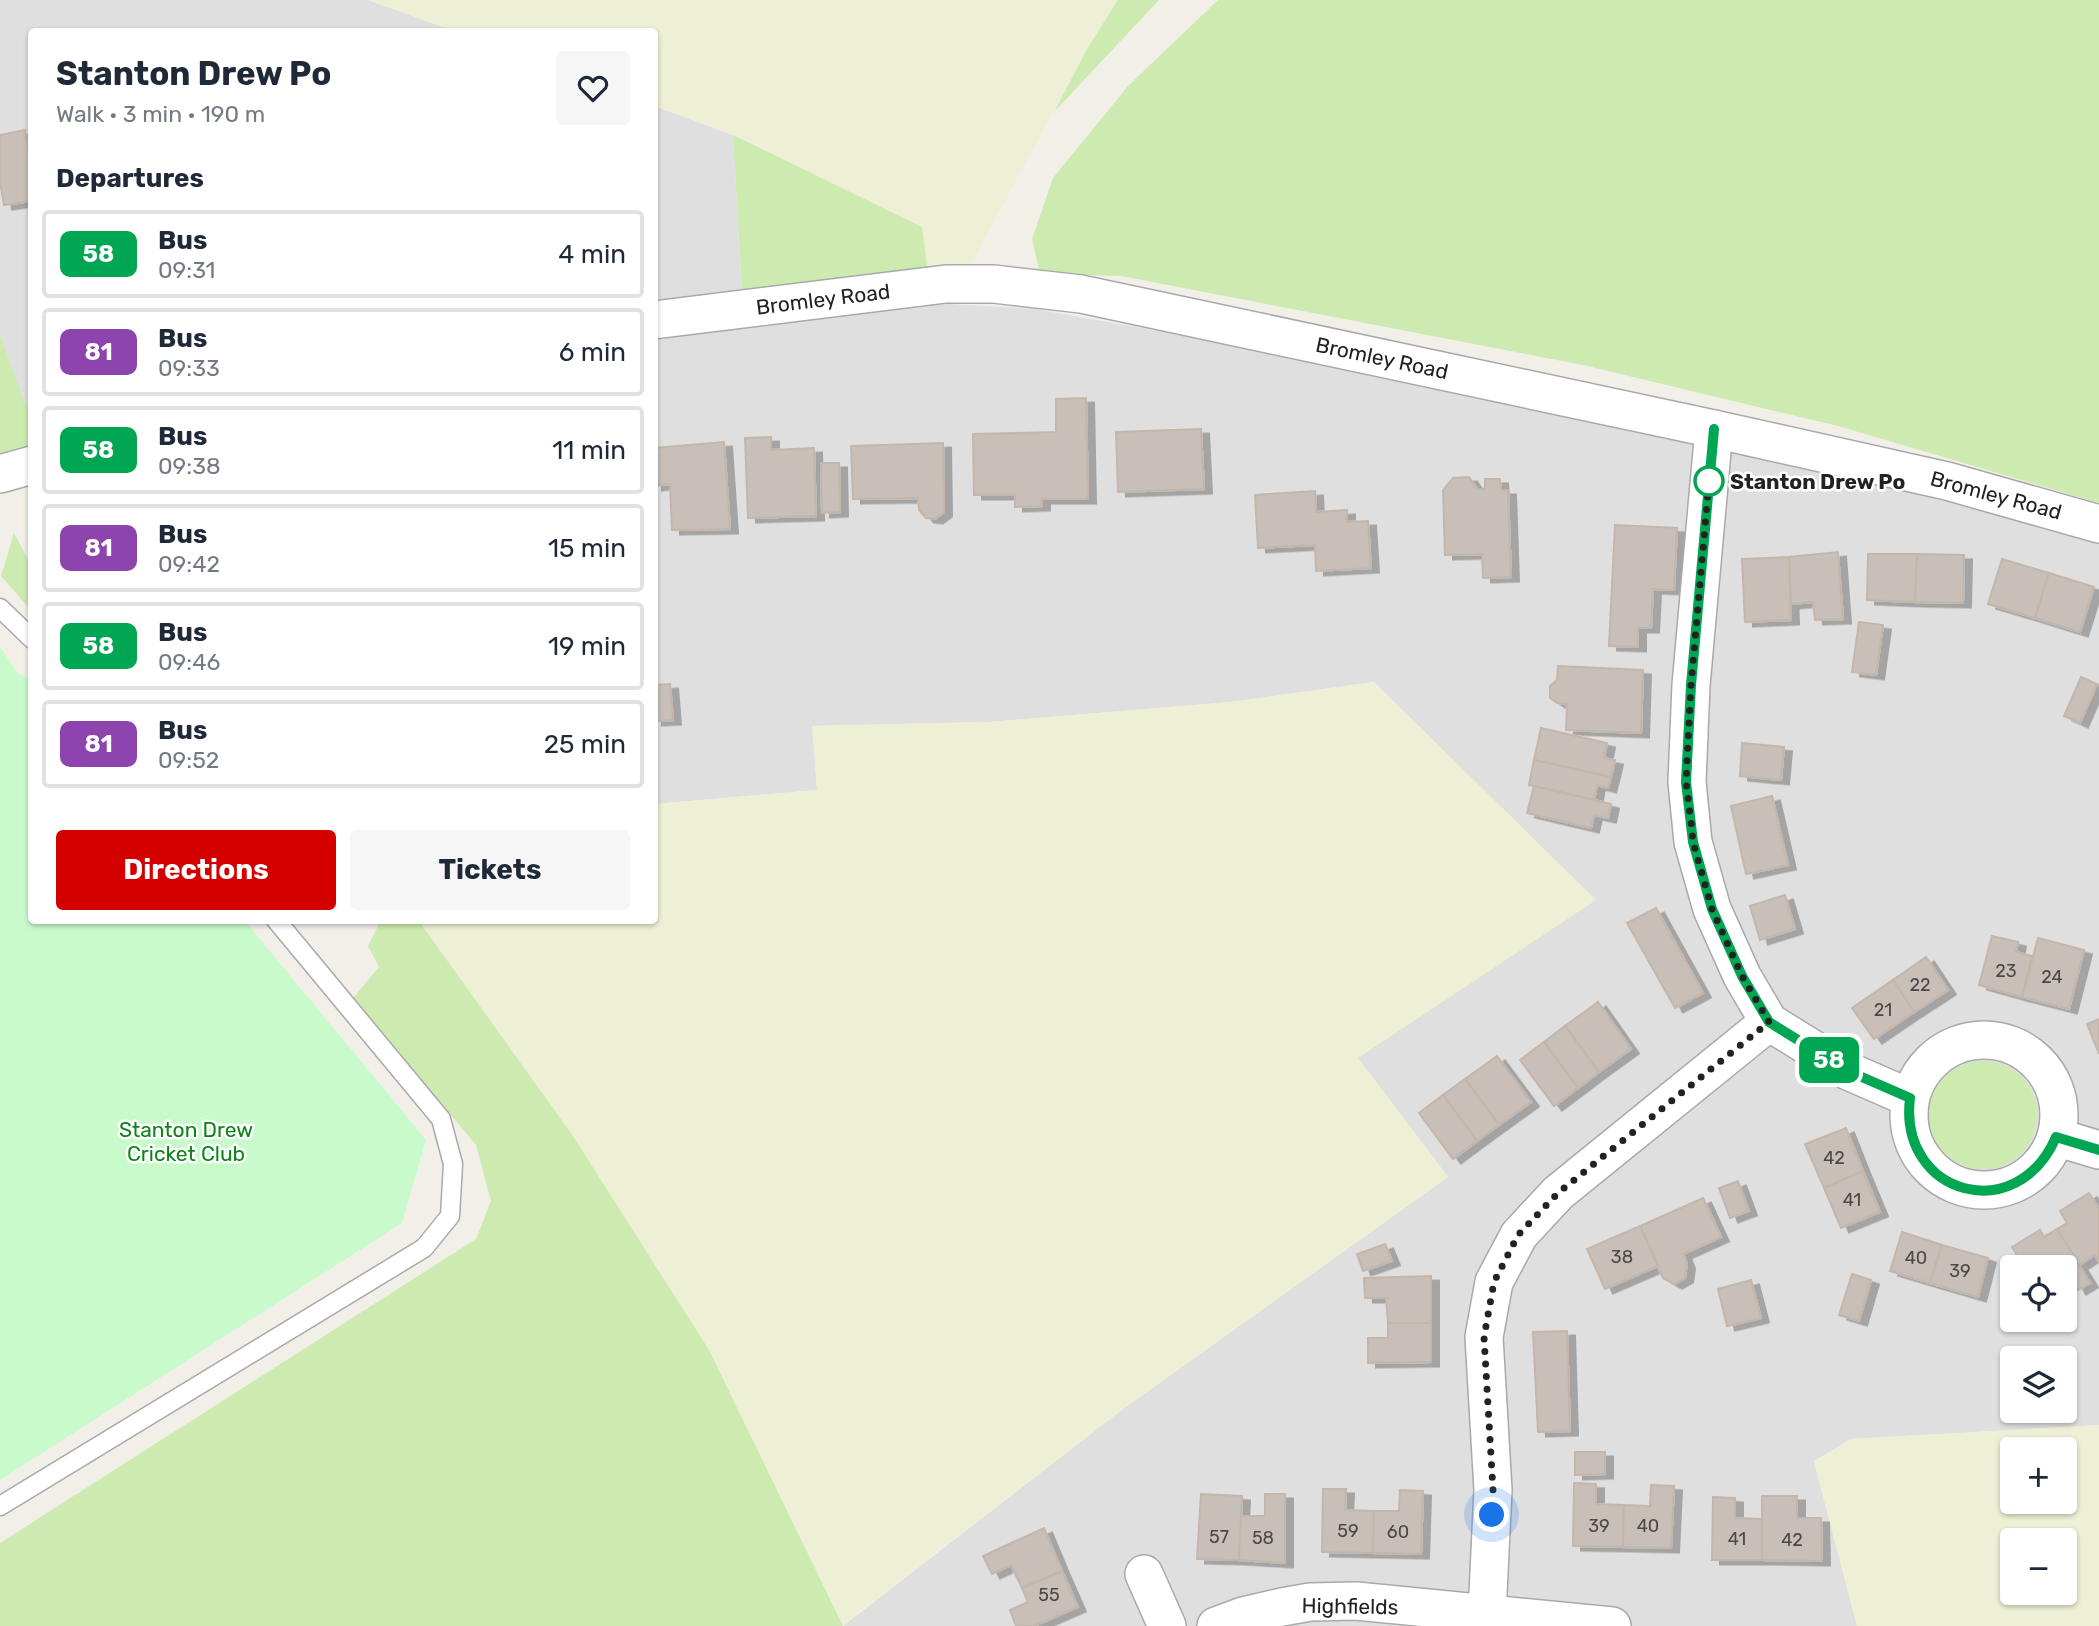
<!DOCTYPE html>
<html lang="en">
<head>
<meta charset="utf-8">
<style>
  body { margin:0; font-family:Rubik,sans-serif; background:#f6f6f7; color:#1f2937; height:100vh; display:flex; flex-direction:column; font-size:26px; white-space:nowrap }
  * { box-sizing:border-box; margin:0 }
  p { font-size:23px; color:#747a83 }
  .icon { flex:none; width:38px; height:38px; fill:none; stroke:currentColor; stroke-width:2; stroke-linecap:round; stroke-linejoin:round }
  .map { position:relative; flex:1; overflow:hidden }
  .side { position:absolute; left:28px; top:28px; width:630px; height:896px; display:flex; flex-direction:column; background:#fff; border-radius:7px; box-shadow:0 2px 5px #0004 }
  .side>* { flex:none }
  .badge { padding:0 14px; border-radius:10px; font-size:24px; line-height:46px }
  .controls { position:absolute; left:2000px; top:1255px; display:grid; gap:14px }
  .controls a { display:grid; place-items:center; width:77px; height:77px; border-radius:7px; background:#fff; box-shadow:0 2px 5px #0004; font-size:35px }
  .you { position:absolute; width:35px; height:35px; margin:-18px; border:5px solid #fff; border-radius:50%; background:#1a73e8; box-shadow:0 0 0 10px #1a73e833 }
  .map>.badge { position:absolute; translate:-50% -50%; box-shadow:0 0 0 4px #fff }
  h2 { padding:0 28px; font-size:26px; line-height:63px }
  .round { display:grid; place-items:center; flex:none; width:74px; height:74px; border-radius:7px; background:#f6f6f7 }
  .headline { display:flex; align-items:center; justify-content:space-between; height:119px; padding:0 28px }
  h1 { font-size:33px; font-weight:700; line-height:52px }
  .cta { display:flex; gap:14px; margin-top:auto; padding:14px 28px }
  .cta a { flex:1; height:80px; border-radius:7px; background:#d40000; color:#fff; font-size:28px; font-weight:700; line-height:80px; text-align:center }
  .cta a+a { background:#f6f6f7; color:#1f2937 }
  ul { padding:0; list-style:none }
  li { display:flex; align-items:center; gap:21px; height:88px; margin:0 14px 10px; padding:0 14px; border:4px solid #e0e1e3; border-radius:7px }
  li div { flex:1 }
  li b { display:block; font-size:26px }
  li em { font-style:normal }
  li .badge { min-width:77px; font-weight:700; text-align:center }
  .map>svg:first-child { display:block }
</style>
</head>
<body>
<div class="map">
<svg width="2099" height="1626" viewBox="0 0 2099 1626">
  <defs>
    <filter id="shadow"><feDropShadow dx="8" dy="4.5" stdDeviation="0" flood-color="#0004"/></filter>
  </defs>
  <rect width="100%" height="100%" fill="#f2efe9"/>
  <!-- residential -->
  <g fill="#e0dfdf" fill-rule="evenodd">
    <polygon points="0,0 368,0 454,31 32,32 31,423 0,334"/>
    <polygon points="654,106 733,135 742,293 655,303"/>
    <path d="M950 304 1035 309 1209 340 1914 491 2099 538V1425L1851 1439 1814 1461 1857 1626H843L1123 1409 1448 1177 1358 1058 1374 682 1231 702 989 722 813 726 817 790 655 804V340L751 324ZM2012 1267H2065V1320H2012ZM2012 1358H2065V1410H2012Z"/>
  </g>
  <!-- farmland -->
  <g fill="#eef0d5" fill-rule="evenodd">
    <polygon points="368,0 1118,0 1087,49 971,264 928,273 733,135 655,106 654,32 454,31"/>
    <polygon points="1374,682 1596,900 1358,1058 1448,1177 1123,1409 842,1625 709,1350 573,1136 419,921 654,920 655,804 817,790 812,726 989,722 1231,702"/>
    <path d="M2099 1425V1626H1857L1814 1462 1851 1439ZM2012 1449H2065V1502H2012ZM2012 1540H2065V1592H2012Z"/>
  </g>
  <!-- grass -->
  <g fill="#cdebb0">
    <polygon points="1118,0 1159,0 1054,112 1087,49"/>
    <polygon points="1218,0 2099,0 2099,503 1838,426 1583,365 1121,276 1040,274 1032,239 1053,178 1128,86"/>
    <polygon points="733,135 922,227 928,273 742,293"/>
    <polygon points="0,334 32,423 31,448 0,456"/>
    <polygon points="14,533 31,565 31,610 1,576"/>
    <polygon points="381,920 419,921 573,1136 709,1350 843,1626 0,1626 0,1543 476,1239 491,1201 476,1145 353,998 379,967 368,946"/>
    <circle cx="1983" cy="1115" r="54"/>
  </g>
  <!-- park -->
  <polygon fill="#c8facc" points="0,647 18,673 31,679 32,920 245,921 426,1140 402,1223 0,1480"/>
  <!-- building -->
  <g fill="#c7bfb8" stroke="#c4b6ab" stroke-width="2" filter="url(#shadow)">
    <polygon points="25,130 29,156 32,156 32,201 4,205 0,182 0,135"/>
    <polygon points="1086,398 1088,499 1042,499 1042,506 1015,507 1015,495 974,495 973,434 1056,432 1056,399"/>
    <polygon points="1201,429 1204,489 1118,492 1116,432"/>
    <polygon points="771,437 771,450 814,448 816,516 748,518 745,438"/>
    <polygon points="724,442 730,529 672,530 670,484 654,486 654,448"/>
    <polygon points="943,443 944,512 935,519 926,518 919,510 918,498 853,499 851,446"/>
    <polygon points="821,463 839,463 840,512 822,513"/>
    <polygon points="1469,477 1477,489 1485,489 1485,479 1500,479 1501,490 1508,490 1511,577 1483,578 1482,554 1445,555 1443,490 1453,478"/>
    <polygon points="1315,491 1316,512 1347,510 1347,522 1368,521 1371,568 1316,571 1315,545 1258,548 1255,495"/>
    <polygon points="1615,525 1677,528 1674,590 1653,589 1651,628 1638,628 1638,647 1609,646"/>
    <polygon points="1838,552 1843,619 1815,620 1813,602 1791,604 1789,557"/>
    <polygon points="1868,554 1917,554 1915,602 1867,600"/>
    <polygon points="1917,554 1964,555 1963,603 1915,602"/>
    <polygon points="1789,557 1791,620 1745,622 1742,559"/>
    <polygon points="2002,559 2049,573 2035,618 1988,604"/>
    <polygon points="2049,573 2094,587 2080,632 2035,618"/>
    <polygon points="1859,622 1883,625 1876,675 1852,672"/>
    <polygon points="1558,666 1643,670 1641,733 1566,730 1567,704 1557,703 1550,698 1550,686 1557,680"/>
    <polygon points="2081,677 2097,684 2080,723 2064,716"/>
    <polygon points="670,684 673,720 654,721 654,685"/>
    <polygon points="1541,728 1607,743 1604,758 1615,760 1611,777 1534,760"/>
    <polygon points="1742,743 1784,747 1781,780 1740,776"/>
    <polygon points="1534,760 1611,777 1608,788 1597,785 1594,800 1529,785"/>
    <polygon points="1534,786 1611,804 1608,818 1594,815 1591,828 1527,813"/>
    <polygon points="1772,796 1788,865 1746,874 1731,806"/>
    <polygon points="1785,895 1795,929 1760,940 1750,906"/>
    <polygon points="1656,908 1703,993 1675,1008 1627,923"/>
    <polygon points="1992,936 2018,942 2016,952 2032,956 2022,997 1979,985"/>
    <polygon points="2038,938 2084,950 2069,1009 2022,997"/>
    <polygon points="1926,957 1948,990 1914,1012 1893,980"/>
    <polygon points="1893,980 1914,1012 1874,1039 1852,1008"/>
    <polygon points="1598,1002 1631,1049 1599,1072 1565,1026"/>
    <polygon points="2099,1019 2099,1054 2087,1024"/>
    <polygon points="1565,1026 1599,1072 1578,1088 1544,1042"/>
    <polygon points="1544,1042 1578,1088 1554,1106 1520,1060"/>
    <polygon points="1497,1056 1531,1102 1499,1125 1465,1079"/>
    <polygon points="1465,1079 1499,1125 1477,1141 1443,1095"/>
    <polygon points="1443,1095 1477,1141 1453,1159 1419,1113"/>
    <polygon points="1846,1128 1863,1171 1824,1188 1805,1144"/>
    <polygon points="1863,1171 1880,1212 1841,1228 1824,1188"/>
    <polygon points="1738,1181 1749,1211 1730,1218 1719,1188"/>
    <polygon points="2089,1193 2099,1209 2099,1262 2095,1255 2079,1265 2057,1229 2067,1223 2060,1211"/>
    <polygon points="1703,1198 1721,1237 1683,1254 1687,1264 1685,1278 1674,1284 1663,1278 1640,1226"/>
    <polygon points="1640,1226 1658,1266 1605,1289 1587,1249"/>
    <polygon points="2057,1229 2090,1283 2078,1290 2071,1276 2065,1279 2065,1267 2024,1267 2012,1247 2040,1230 2044,1237"/>
    <polygon points="1902,1232 1942,1245 1930,1283 1890,1271"/>
    <polygon points="1385,1244 1392,1261 1363,1271 1357,1254"/>
    <polygon points="1942,1245 1988,1258 1978,1297 1930,1283"/>
    <polygon points="1852,1274 1871,1280 1859,1321 1839,1315"/>
    <polygon points="1431,1276 1431,1323 1388,1323 1386,1298 1365,1298 1364,1278"/>
    <polygon points="1751,1280 1761,1318 1727,1326 1718,1289"/>
    <polygon points="1388,1323 1431,1323 1431,1362 1368,1363 1368,1338 1388,1338"/>
    <polygon points="1567,1331 1570,1431 1538,1432 1533,1332"/>
    <polygon points="1575,1452 1605,1452 1605,1474 1575,1475"/>
    <polygon points="1574,1483 1596,1484 1596,1504 1624,1505 1623,1547 1573,1546"/>
    <polygon points="1651,1485 1674,1486 1671,1548 1623,1547 1624,1505 1650,1506"/>
    <polygon points="1323,1489 1346,1489 1345,1510 1374,1511 1373,1553 1322,1552"/>
    <polygon points="1400,1490 1423,1491 1421,1554 1373,1553 1374,1511 1399,1511"/>
    <polygon points="1201,1494 1242,1496 1239,1560 1197,1559"/>
    <polygon points="1265,1494 1285,1494 1285,1563 1239,1560 1241,1516 1265,1516"/>
    <polygon points="1762,1496 1797,1496 1797,1518 1821,1518 1822,1561 1762,1560"/>
    <polygon points="1713,1497 1735,1498 1735,1518 1762,1519 1762,1560 1712,1560"/>
    <polygon points="1044,1528 1062,1571 1022,1588 1011,1565 992,1574 983,1556"/>
    <polygon points="1062,1571 1078,1607 1034,1626 1016,1626 1010,1610 1028,1602 1022,1588"/>
  </g>
  <g fill="none" stroke-linecap="round" stroke-linejoin="round">
    <defs>
      <g id="lane">
        <polyline points="0,608 32,639"/>
        <polyline points="0,1506 424,1248 450,1216 453,1164 441,1119 276,920"/>
      </g>
      <g id="street">
        <polyline points="654,320 946,284 994,284 1081,294 1714,429 1947,481 2099,524"/>
        <polyline points="1714,429 1691,685 1687,782 1693,842 1712,909 1742,976 1769,1022 1848,1071 1910,1098"/>
        <polyline points="0,474 32,465"/>
        <circle cx="1984" cy="1115" r="75"/>
        <polyline points="2056,1137 2099,1150"/>
        <polyline points="1144,1574 1167,1626"/>
        <polyline points="1487,1614 1493,1490 1484,1337 1494,1282 1519,1235 1558,1193 1769,1022"/>
        <polyline points="1216,1626 1243,1616 1282,1607 1310,1602 1356,1601 1612,1626"/>
      </g>
    </defs>
    <!-- lane casing -->
    <use href="#lane" stroke="#a9a9a9" stroke-width="21"/>
    <!-- street casing -->
    <use href="#street" stroke="#a9a9a9" stroke-width="40"/>
    <!-- lane -->
    <use href="#lane" stroke="#fff" stroke-width="18"/>
    <!-- street -->
    <use href="#street" stroke="#fff" stroke-width="37"/>
  </g>
  <g fill="none" stroke-linecap="round" stroke-linejoin="round">
    <defs>
      <path id="line" d="M1714 429 1691 685 1686 782 1693 842 1712 909 1742 976 1769 1022 1848 1071 1910 1098C1898 1195 2017 1228 2056 1137L2099 1150"/>
    </defs>
    <!-- line casing -->
    <use href="#line" stroke="#fff" stroke-width="16"/>
    <!-- line -->
    <use href="#line" stroke="#00a651" stroke-width="10"/>
    <!-- walk -->
    <polyline stroke="#222" stroke-width="7" stroke-dasharray="0 12.6" points="1492,1515 1493,1490 1484,1337 1494,1282 1518,1235 1558,1193 1769,1022 1742,976 1712,909 1693,842 1691,822 1686,782 1691,685 1709,481"/>
  </g>
  <!-- markers -->
  <circle fill="#fff" stroke="#00a651" stroke-width="3.5" cx="1709" cy="481" r="14"/>
  <g text-anchor="middle" dominant-baseline="central" stroke-width="5" stroke-linejoin="round" paint-order="stroke">
    <!-- number labels -->
    <g font-size="18" fill="#4b4948">
      <text x="2006" y="971">23</text>
      <text x="2052" y="977">24</text>
      <text x="1920" y="985">22</text>
      <text x="1883" y="1010">21</text>
      <text x="1834" y="1158">42</text>
      <text x="1852" y="1200">41</text>
      <text x="1622" y="1257">38</text>
      <text x="1916" y="1258">40</text>
      <text x="1960" y="1271">39</text>
      <text x="1599" y="1526">39</text>
      <text x="1648" y="1526">40</text>
      <text x="1348" y="1531">59</text>
      <text x="1398" y="1532">60</text>
      <text x="1219" y="1537">57</text>
      <text x="1263" y="1538">58</text>
      <text x="1737" y="1539">41</text>
      <text x="1792" y="1540">42</text>
      <text x="1049" y="1595">55</text>
    </g>
    <!-- street labels -->
    <g font-size="21" fill="#222" stroke="#fff">
      <text transform="translate(823 299) rotate(-7)">Bromley Road</text>
      <text transform="translate(1382 358) rotate(12)">Bromley Road</text>
      <text transform="translate(1996 495) rotate(15)">Bromley Road</text>
      <text transform="translate(1350 1606) rotate(1)">Highfields</text>
    </g>
    <!-- stop labels -->
    <g font-size="21" font-weight="bold" fill="#222" stroke="#fff" text-anchor="start">
      <text x="1730" y="481">Stanton Drew Po</text>
    </g>
    <!-- park labels -->
    <g font-size="21" fill="#0c8416" stroke="#fff">
      <text x="186" y="1129">Stanton Drew<tspan x="186" dy="24">Cricket Club</tspan></text>
    </g>
  </g>
</svg>
<div class="controls">
<a><svg class="icon" aria-label="locate" viewBox="0 0 24 24"><circle cx="12" cy="12" r="6"/><path d="M12 2v4M12 18v4M2 12h4M18 12h4"/></svg></a>
<a><svg class="icon" aria-label="layers" viewBox="0 0 24 24"><path d="M12 4l9 5-9 5-9-5zM3 14l9 5 9-5"/></svg></a>
<a>+</a>
<a>−</a>
</div>
<div class="you" style="left:1492px;top:1515px"></div>
<b class="badge" style="left:1829px;top:1060px;background:#00a651;color:#fff">58</b>
<section class="side">
<div class="headline"><div><h1>Stanton Drew Po</h1><p>Walk · 3 min · 190 m</p></div><a class="round"><svg class="icon" aria-label="heart" viewBox="0 0 24 24"><path d="M12 20l-8-8c-3-5 5-10 8-4 3-6 11-1 8 4z"/></svg></a></div>
<h2>Departures</h2>
<ul>
<li><span class="badge" style="background:#00a651;color:#fff">58</span><div><b>Bus</b><p>09:31</p></div><em>4 min</em></li>
<li><span class="badge" style="background:#8e44ad;color:#fff">81</span><div><b>Bus</b><p>09:33</p></div><em>6 min</em></li>
<li><span class="badge" style="background:#00a651;color:#fff">58</span><div><b>Bus</b><p>09:38</p></div><em>11 min</em></li>
<li><span class="badge" style="background:#8e44ad;color:#fff">81</span><div><b>Bus</b><p>09:42</p></div><em>15 min</em></li>
<li><span class="badge" style="background:#00a651;color:#fff">58</span><div><b>Bus</b><p>09:46</p></div><em>19 min</em></li>
<li><span class="badge" style="background:#8e44ad;color:#fff">81</span><div><b>Bus</b><p>09:52</p></div><em>25 min</em></li>
</ul>
<div class="cta"><a>Directions</a><a>Tickets</a></div>
</section>
</div>
</body>
</html>
